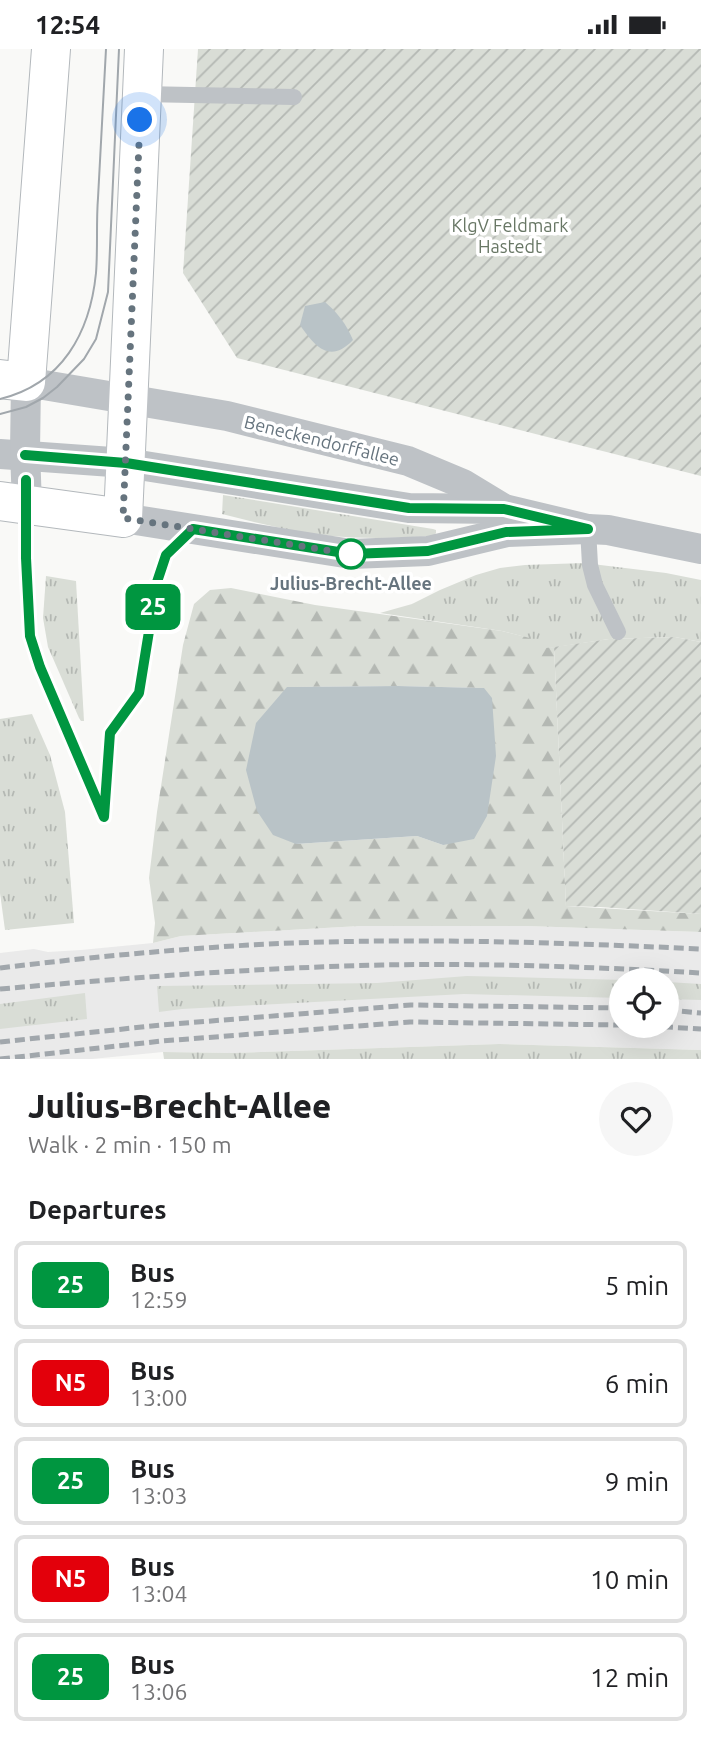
<!DOCTYPE html>
<html lang="en">
<head>
<meta charset="utf-8">
<style>
  body { margin:0; font-family:Ubuntu,sans-serif; background:#f6f6f6; color:#202124; height:100vh; display:flex; flex-direction:column; font-size:26px; white-space:nowrap }
  * { box-sizing:border-box; margin:0 }
  p { font-size:23px; color:#757577 }
  .icon { flex:none; width:38px; height:38px; fill:none; stroke:currentColor; stroke-width:2; stroke-linecap:round; stroke-linejoin:round }
  .map { position:relative; height:1010px; overflow:hidden }
  .drawer { display:flex; flex-direction:column; background:#fff; flex:1 }
  .drawer>* { flex:none }
  .badge { padding:0 14px; border-radius:10px; font-size:24px; line-height:46px }
  .tools { position:absolute; left:609px; top:919px; display:grid; gap:14px }
  .tools a { display:grid; place-items:center; width:70px; height:70px; border-radius:50%; background:#fff; box-shadow:0 7px 28px #0002; font-size:35px }
  .you { position:absolute; width:35px; height:35px; margin:-18px; border:5px solid #fff; border-radius:50%; background:#1a73e8; box-shadow:0 0 0 10px #1a73e833 }
  .map>.badge { position:absolute; translate:-50% -50%; box-shadow:0 0 0 4px #fff }
  h2 { padding:0 28px; font-size:26px; line-height:63px }
  .round { display:grid; place-items:center; flex:none; width:74px; height:74px; border-radius:37px; background:#f6f6f6 }
  .overview { display:flex; align-items:center; justify-content:space-between; height:119px; padding:0 28px }
  h1 { font-size:33px; font-weight:800; line-height:52px }
  ul { padding:0; list-style:none }
  li { display:flex; align-items:center; gap:21px; height:88px; margin:0 14px 10px; padding:0 14px; border:4px solid #e0e0e0; border-radius:10px }
  li div { flex:1 }
  li b { display:block; font-size:26px }
  li em { font-style:normal }
  li .badge { min-width:77px; font-weight:700; text-align:center }
  .status { display:flex; justify-content:space-between; align-items:center; height:49px; padding:0 35px; background:#fff; direction:ltr }
  .status svg { height:19px; fill:currentColor }
  .map>svg:first-child { display:block }
</style>
</head>
<body>
<div class="status"><b>12:54</b><svg viewBox="0 0 49 12"><path d="M0 12V9h3v3zM5 12V6h3v6zM10 12V3h3v9zM15 12V0h3v12zM26 1h20v11H26zM47 4h2v5h-2z"/></svg></div>
<div class="map">
<svg width="701" height="1010" viewBox="0 0 701 1010">
  <defs>
    <pattern id="grass-tufts" width="24" height="20" patternUnits="userSpaceOnUse" patternTransform="scale(1.75)"><rect width="24" height="20" fill="#d9ddd6"/><path d="M3 7l-1-3M5 7V3M7 7l1-3M15 17l-1-3M17 17v-4M19 17l1-3" fill="none" stroke="#b4b8b3"/></pattern>
    <pattern id="forest-firs" width="22" height="20" patternUnits="userSpaceOnUse" patternTransform="scale(1.75)"><rect width="22" height="20" fill="#d9ddd6"/><path d="M5 1l3.5 6h-7zM16 11l3.5 6h-7z" fill="#b4b8b3"/></pattern>
    <pattern id="garden-furrows" width="10" height="10" patternUnits="userSpaceOnUse" patternTransform="scale(1.75)"><rect width="10" height="10" fill="#d9ddd6"/><path d="M-1 1l2-2M0 10L10 0M9 11l2-2" fill="none" stroke="#b4b8b3"/></pattern>
  </defs>
  <rect width="100%" height="100%" fill="#f9f9f7"/>
  <!-- built -->
  <path fill="#eaeaea" fill-rule="evenodd" d="M360 877H527L701 883V1001L499 995 232 1004 163 1003 92 1010H0V904L34 900 48 903 81 901 153 894 181 887ZM621 931H667V976H621Z"/>
  <!-- grass -->
  <g fill="url(#grass-tufts)">
    <path d="M223 446 433 480 436 481V484L434 487C399 489 365 490 330 487 293 483 258 474 222 465Z"/>
    <polygon points="584,514 666,524 701,531 701,593 675,588 609,590 530,602 529,589 502,582 380,564 412,555 440,541 476,526 500,519 525,516"/>
    <polygon points="46,527 76,532 84,672 81,672 79,669 48,598 43,569"/>
    <polygon points="32,665 50,706 65,763 74,874 5,881 0,844 0,670"/>
    <polygon points="467,927 626,931 621,931 621,949 464,945 182,960 159,963 157,937 377,934"/>
    <polygon points="667,933 701,935 701,951 667,950"/>
    <polygon points="85,944 87,970 0,980 0,955"/>
    <polygon points="499,995 701,1001 701,1010 164,1010 163,1003 232,1004"/>
  </g>
  <!-- forest -->
  <path fill="url(#forest-firs)" fill-rule="evenodd" d="M231 539 315 556 502 582 530 589V601L554 598 566 857 701 865V883L527 877H360L181 887 153 894 155 874 149 829 157 763 183 596 194 555 210 541ZM398 637 484 639 443 796 417 787 296 795 287 638Z"/>
  <!-- garden -->
  <g fill="url(#garden-furrows)">
    <polygon points="198,0 701,0 701,427 237,309 183,224"/>
    <polygon points="675,588 701,593 701,865 600,858 566,857 554,598 609,590"/>
  </g>
  <!-- water -->
  <g fill="#b9c3c7">
    <path d="M325 253C338 264 346 275 353 291 330 315 315 298 300 276L305 257Z"/>
    <polygon points="398,637 484,639 492,649 496,707 487,767 474,790 443,796 417,787 296,795 273,786 257,762 246,721 256,674 287,638"/>
  </g>
  <g fill="none" stroke-linecap="round" stroke-linejoin="round">
    <defs>
      <g id="secondary">
        <polyline points="0,330 26,333 51,0"/>
        <polyline points="0,452 123,469 144,0"/>
      </g>
    </defs>
    <!-- secondary casing -->
    <use href="#secondary" stroke="#b3b8bc" stroke-width="40"/>
    <!-- service -->
    <g stroke="#bec2c6" stroke-width="16">
      <polyline points="141,45 294,48"/>
      <polyline points="588,480 590,516 595,536 618,583"/>
    </g>
    <!-- minor -->
    <g stroke="#bec2c6" stroke-width="30">
      <polyline points="0,405 126,414 409,459 504,460 588,480"/>
      <polyline points="27,456 25,402 26,333 227,367 408,412 463,435 504,460"/>
      <polyline points="123,469 351,505 428,502 507,483 588,480 608,481 701,500"/>
    </g>
    <!-- secondary -->
    <use href="#secondary" stroke="#fff" stroke-width="38"/>
    <!-- tram -->
    <g stroke="#a1a7ac" stroke-width="2">
      <path d="M0 350C62 335 90 284 96 224 98 199 96 174 98 149 101 99 103 50 106 0"/>
      <polyline points="0,365 26,358 43,349 57,338 84,310 96,290 108,243 119,0"/>
    </g>
    <!-- rail -->
    <g stroke="#a1a7ac" stroke-width="5" stroke-dasharray="10 5" stroke-linecap="butt">
      <path d="M0 919C83 909 166 901 249 896 399 888 551 893 701 900"/>
      <path d="M0 940C127 929 254 919 382 916 488 914 595 918 701 924"/>
      <polyline points="667,961 701,964"/>
      <polyline points="633,976 701,980"/>
      <polyline points="0,993 161,976 411,956 621,959"/>
      <polyline points="0,1010 162,992 410,973 621,976"/>
    </g>
  </g>
  <g fill="none" stroke-linecap="round" stroke-linejoin="round">
    <defs>
      <polyline id="line" points="25,406 126,414 409,459 504,460 588,480 506,483 428,502 351,505 193,480 166,506 157,533 139,644 110,684 104,768 40,618 30,587 26,509 26,431"/>
    </defs>
    <!-- line casing -->
    <use href="#line" stroke="#fff" stroke-width="16"/>
    <!-- line -->
    <use href="#line" stroke="#009640" stroke-width="10"/>
    <!-- walk -->
    <polyline stroke="#66747e" stroke-width="7" stroke-dasharray="0 12.6" points="140,71 123,469 351,505"/>
  </g>
  <!-- markers -->
  <circle fill="#fff" stroke="#009640" stroke-width="3.5" cx="351" cy="505" r="14"/>
  <g text-anchor="middle" dominant-baseline="central" stroke-width="7" stroke-linejoin="round" paint-order="stroke">
    <!-- park labels -->
    <g font-size="18" fill="#687765" stroke="#fff">
      <text x="510" y="176">KlgV Feldmark<tspan x="510" dy="21">Hastedt</tspan></text>
    </g>
    <!-- street labels -->
    <g font-size="18" fill="#66747e" stroke="#fff">
      <text transform="translate(322 391) rotate(14)">Beneckendorffallee</text>
    </g>
    <!-- stop labels -->
    <g font-size="18" font-weight="bold" fill="#66747e" stroke="#fff">
      <text x="351" y="534">Julius-Brecht-Allee</text>
    </g>
  </g>
</svg>
<div class="tools">
<a><svg class="icon" aria-label="locate" viewBox="0 0 24 24"><circle cx="12" cy="12" r="6"/><path d="M12 2v4M12 18v4M2 12h4M18 12h4"/></svg></a>
</div>
<div class="you" style="left:140px;top:71px"></div>
<b class="badge" style="left:153px;top:558px;background:#009640;color:#fff">25</b>
</div>
<section class="drawer">
<div class="overview"><div><h1>Julius-Brecht-Allee</h1><p>Walk · 2 min · 150 m</p></div><a class="round"><svg class="icon" aria-label="heart" viewBox="0 0 24 24"><path d="M12 20l-8-8c-3-5 5-10 8-4 3-6 11-1 8 4z"/></svg></a></div>
<h2>Departures</h2>
<ul>
<li><span class="badge" style="background:#009640;color:#fff">25</span><div><b>Bus</b><p>12:59</p></div><em>5 min</em></li>
<li><span class="badge" style="background:#e3000b;color:#fff">N5</span><div><b>Bus</b><p>13:00</p></div><em>6 min</em></li>
<li><span class="badge" style="background:#009640;color:#fff">25</span><div><b>Bus</b><p>13:03</p></div><em>9 min</em></li>
<li><span class="badge" style="background:#e3000b;color:#fff">N5</span><div><b>Bus</b><p>13:04</p></div><em>10 min</em></li>
<li><span class="badge" style="background:#009640;color:#fff">25</span><div><b>Bus</b><p>13:06</p></div><em>12 min</em></li>
</ul>
</section>
</body>
</html>
